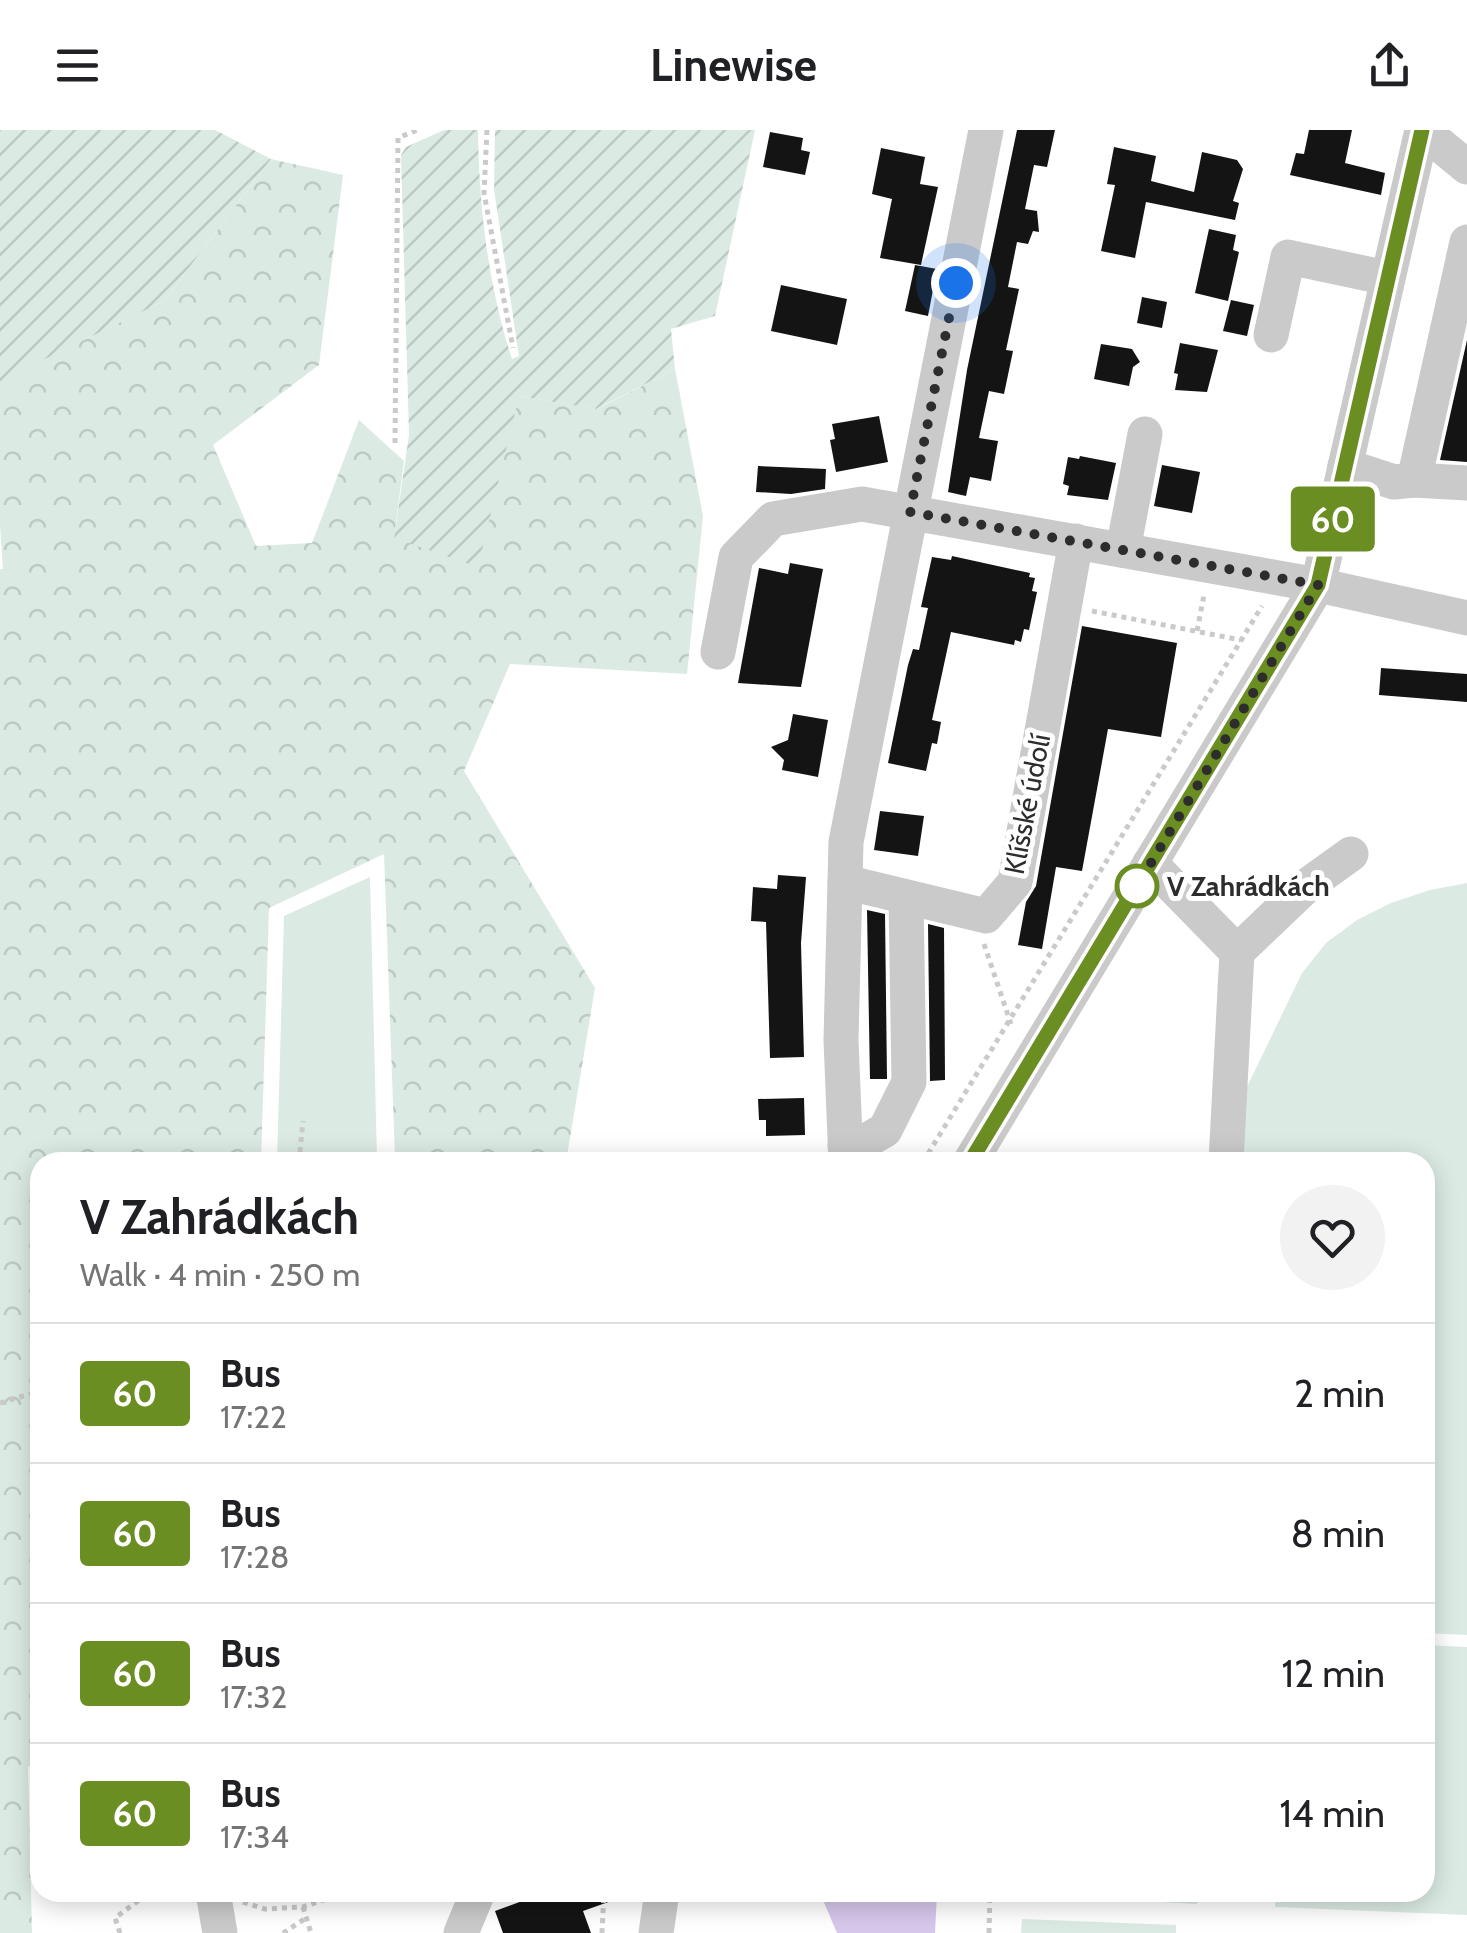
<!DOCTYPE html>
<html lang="en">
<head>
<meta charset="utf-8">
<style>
  body { margin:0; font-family:Cabin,sans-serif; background:#f2f2f2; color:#202124; height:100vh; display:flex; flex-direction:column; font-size:38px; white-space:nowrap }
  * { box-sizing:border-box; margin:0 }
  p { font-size:32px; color:#757577 }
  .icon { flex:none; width:55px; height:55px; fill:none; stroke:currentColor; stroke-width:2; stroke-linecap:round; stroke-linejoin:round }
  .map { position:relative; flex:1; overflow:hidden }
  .details { position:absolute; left:30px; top:1022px; width:1405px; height:750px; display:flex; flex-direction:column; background:#fff; border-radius:30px; box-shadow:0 5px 25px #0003 }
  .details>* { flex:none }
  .badge { padding:0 20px; border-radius:8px; font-size:35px; line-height:65px }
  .you { position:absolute; width:50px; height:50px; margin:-25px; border:8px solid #fff; border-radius:50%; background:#1a73e8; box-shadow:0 0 0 15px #1a73e833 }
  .map>.badge { position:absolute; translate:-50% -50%; box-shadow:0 0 0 5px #fff }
  .round { display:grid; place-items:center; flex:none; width:105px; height:105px; border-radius:52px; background:#f2f2f2 }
  .overview { display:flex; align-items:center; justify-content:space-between; height:170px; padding:0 50px }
  h1 { font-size:48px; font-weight:800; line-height:75px }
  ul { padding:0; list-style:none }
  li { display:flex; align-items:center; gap:30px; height:140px; padding:0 50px; border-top:2px solid #e0e0e0 }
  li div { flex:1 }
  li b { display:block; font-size:38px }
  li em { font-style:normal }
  li .badge { min-width:110px; font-weight:700; text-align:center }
  header { display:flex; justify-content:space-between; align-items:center; height:130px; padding:0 50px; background:#fff; font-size:45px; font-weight:800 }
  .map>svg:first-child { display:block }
</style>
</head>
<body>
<header><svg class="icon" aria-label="menu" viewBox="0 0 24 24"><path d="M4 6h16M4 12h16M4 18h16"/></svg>Linewise<svg class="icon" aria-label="share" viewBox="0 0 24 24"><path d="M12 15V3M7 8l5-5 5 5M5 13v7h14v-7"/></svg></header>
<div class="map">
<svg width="1467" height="1803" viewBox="0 0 1467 1803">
  <defs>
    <pattern id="forest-crowns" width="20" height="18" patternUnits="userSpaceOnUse" patternTransform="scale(2.5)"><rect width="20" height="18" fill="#dbebe3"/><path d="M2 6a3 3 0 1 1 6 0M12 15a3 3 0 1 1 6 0" fill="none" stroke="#bccac3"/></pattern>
    <pattern id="garden-furrows" width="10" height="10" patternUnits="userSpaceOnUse" patternTransform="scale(2.5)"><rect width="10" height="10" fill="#dbebe3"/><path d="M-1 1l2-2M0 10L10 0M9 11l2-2" fill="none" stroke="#bccac3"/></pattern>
  </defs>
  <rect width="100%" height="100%" fill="#fff"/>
  <!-- grass -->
  <g fill="#dbebe3">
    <polygon points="370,747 377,1029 374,1032 277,1032 284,786"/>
    <polygon points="1467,753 1467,1505 1425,1503 1425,1032 1239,1032 1247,957 1302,843 1326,813 1357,790 1391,773 1430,760"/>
    <polygon points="1425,1515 1467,1517 1467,1785 1275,1777 1276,1763 1425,1762"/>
    <polygon points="1004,1763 1004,1762 1198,1763 1197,1774"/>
    <polygon points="1022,1789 1176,1795 1176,1803 1021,1803"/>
  </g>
  <!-- forest -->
  <polygon fill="url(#forest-crowns)" points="271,29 343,45 319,235 213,315 256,416 312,413 359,290 404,331 394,408 519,266 597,279 675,239 703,386 687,544 510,534 464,641 595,858 566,1032 393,1032 395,1028 384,724 269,778 261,1032 40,1032 40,1630 28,1637 32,1803 0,1803 0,439 3,439 0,395 0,265 11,245 164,171"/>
  <!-- garden -->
  <g fill="url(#garden-furrows)">
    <polygon points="0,0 215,0 271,29 164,171 12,245 0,265"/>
    <path d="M444 0H478C479 78 488 155 512 229L519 226 494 59 495 0H755L715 186 671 199 675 239 596 279 519 266 478 437 394 408 409 305 401 25 406 17Z"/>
  </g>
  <!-- water -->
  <polygon fill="#d6c7eb" points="820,1763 937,1763 935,1803 837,1803"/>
  <!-- building -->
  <g fill="#141414">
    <polygon points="1017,0 1055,0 1047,37 1034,35 1025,79 1037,81 1039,102 1033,101 1028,114 1017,112 1008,157 1019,159 1006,220 1013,221 1004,264 989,261 979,308 998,311 991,351 970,347 966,366 948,362 967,240"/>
    <polygon points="1309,0 1352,0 1345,33 1385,43 1381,65 1290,45 1296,23 1304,24"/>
    <polygon points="770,2 803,8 801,20 810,22 805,45 763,37"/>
    <polygon points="1114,17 1156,26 1151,51 1194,62 1202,22 1237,30 1243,39 1233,71 1239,73 1235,90 1146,72 1135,128 1101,121 1115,55 1107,54"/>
    <polygon points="881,18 925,27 920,54 938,57 921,135 880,128 892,69 872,64"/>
    <polygon points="1209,99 1236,105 1233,120 1239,122 1228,171 1195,163"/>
    <polygon points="915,135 937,139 928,186 905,181"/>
    <polygon points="781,155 847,169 837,215 771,201"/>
    <polygon points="1142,167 1167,172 1162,198 1137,193"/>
    <polygon points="1231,170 1254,175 1247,206 1223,201"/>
    <polygon points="1467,210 1467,332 1440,330"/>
    <polygon points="1180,213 1218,220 1207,262 1175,260 1178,244 1174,243"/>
    <polygon points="1101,214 1132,219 1140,232 1133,237 1129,256 1094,249"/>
    <polygon points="879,286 888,332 836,342 830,310 835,309 832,294"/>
    <polygon points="1080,326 1116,333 1108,370 1067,365 1069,356 1063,354 1068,327 1079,329"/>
    <polygon points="1162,335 1200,342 1192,383 1154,376"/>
    <polygon points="758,336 826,339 825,359 791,364 756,362"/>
    <polygon points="952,426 1030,443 1029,447 1035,448 1032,461 1037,462 1029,500 1024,499 1021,512 1015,510 1014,515 951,502 932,590 941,592 937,614 932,613 926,641 888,633 908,535 913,519 919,520 928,478 921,477 932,427 951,430"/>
    <polygon points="790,433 823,439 801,557 738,553 759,438 788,444"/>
    <polygon points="1082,496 1177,513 1161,607 1108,599 1082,741 1056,737 1042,819 1018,815 1026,772 1036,756"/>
    <polygon points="1381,538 1467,544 1467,572 1379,565"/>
    <polygon points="793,584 828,590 818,647 782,640 784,630 771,617 788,610"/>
    <polygon points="880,681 924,686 918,726 874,720"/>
    <polygon points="778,745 806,747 801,813 804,927 770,928 766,792 751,791 753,757 777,759"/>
    <polygon points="867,780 885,784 887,949 870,949"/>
    <polygon points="928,794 944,798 945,950 930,951"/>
    <polygon points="804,968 805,1005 766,1006 766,990 759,990 758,969"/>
    <polygon points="547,1762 627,1762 628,1765 583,1781 591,1803 503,1803 495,1781"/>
  </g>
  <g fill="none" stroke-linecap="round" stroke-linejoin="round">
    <!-- path -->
    <g stroke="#cacaca" stroke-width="5" stroke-dasharray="5 5" stroke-linecap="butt">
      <polyline points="487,0 484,63 513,218"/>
      <polyline points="395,313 398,8 417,0"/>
      <polyline points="1092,481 1241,510"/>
      <polyline points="1197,501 1204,465"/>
      <polyline points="984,814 1011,894"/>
      <polyline points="299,1032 303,991"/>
      <polyline points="923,1032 1262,476"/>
      <polyline points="0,1273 40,1261"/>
      <polyline points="243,1772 265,1779 303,1777 346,1762"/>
      <polyline points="303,1777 311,1803"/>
      <polyline points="120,1803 115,1788 150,1762"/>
      <polyline points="283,1803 306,1788"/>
      <polyline points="602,1803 604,1762"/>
      <polyline points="989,1803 990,1762"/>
    </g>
    <!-- minor -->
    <g stroke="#cacaca" stroke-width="35">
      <polyline points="1271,205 1288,127 1387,148"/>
      <polyline points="1345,336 1394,352 1414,350 1467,112"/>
      <polyline points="1414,350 1467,353"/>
      <polyline points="1123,420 1145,304"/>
      <polyline points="718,522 736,427 773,389 862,374 1318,455 1467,488"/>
      <polyline points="1150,733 1237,822 1226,1032"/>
      <polyline points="845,752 986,786 1015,752 1076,411"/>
      <polyline points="1237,822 1305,757 1351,724"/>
      <polyline points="845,1016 864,1012 885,1000 909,952 906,768"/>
      <polyline points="846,1032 841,910 846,712 986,0"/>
      <polyline points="970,1032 1318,455 1422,0 1467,37"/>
      <polyline points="213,1762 220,1803"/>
      <polyline points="461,1803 478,1762"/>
      <polyline points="656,1803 662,1762"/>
    </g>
  </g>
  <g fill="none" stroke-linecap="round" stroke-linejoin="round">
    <defs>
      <polyline id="line" points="970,1032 1318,455 1422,0"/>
    </defs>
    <!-- line casing -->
    <use href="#line" stroke="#fff" stroke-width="22"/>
    <!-- line -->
    <use href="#line" stroke="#6b8e23" stroke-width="15"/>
    <!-- walk -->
    <polyline stroke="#2d2d2d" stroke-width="10" stroke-dasharray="0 18" points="956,153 910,382 1318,455 1136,758 1137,756"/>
  </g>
  <!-- markers -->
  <circle fill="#fff" stroke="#6b8e23" stroke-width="5" cx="1137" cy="756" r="20"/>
  <g text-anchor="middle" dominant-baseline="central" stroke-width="10" stroke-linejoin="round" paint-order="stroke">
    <!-- street labels -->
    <g font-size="28" fill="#2d2d2d" stroke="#fff">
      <text transform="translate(1027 674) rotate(-79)">Klíšské údolí</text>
    </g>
    <!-- stop labels -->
    <g font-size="28" font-weight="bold" fill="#2d2d2d" stroke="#fff" text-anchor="start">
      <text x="1167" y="756">V Zahrádkách</text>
    </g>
  </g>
</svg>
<div class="you" style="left:956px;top:153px"></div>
<b class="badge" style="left:1333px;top:389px;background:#6b8e23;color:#fff">60</b>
<section class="details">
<div class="overview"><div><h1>V Zahrádkách</h1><p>Walk · 4 min · 250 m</p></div><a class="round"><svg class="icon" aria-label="heart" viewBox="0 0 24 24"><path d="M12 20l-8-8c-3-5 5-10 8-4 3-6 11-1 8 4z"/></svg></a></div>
<ul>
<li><span class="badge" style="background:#6b8e23;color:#fff">60</span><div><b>Bus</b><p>17:22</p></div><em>2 min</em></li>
<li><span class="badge" style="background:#6b8e23;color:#fff">60</span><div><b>Bus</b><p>17:28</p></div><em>8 min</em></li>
<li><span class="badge" style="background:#6b8e23;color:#fff">60</span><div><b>Bus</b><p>17:32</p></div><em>12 min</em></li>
<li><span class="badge" style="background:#6b8e23;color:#fff">60</span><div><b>Bus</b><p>17:34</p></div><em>14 min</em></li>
</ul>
</section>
</div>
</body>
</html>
